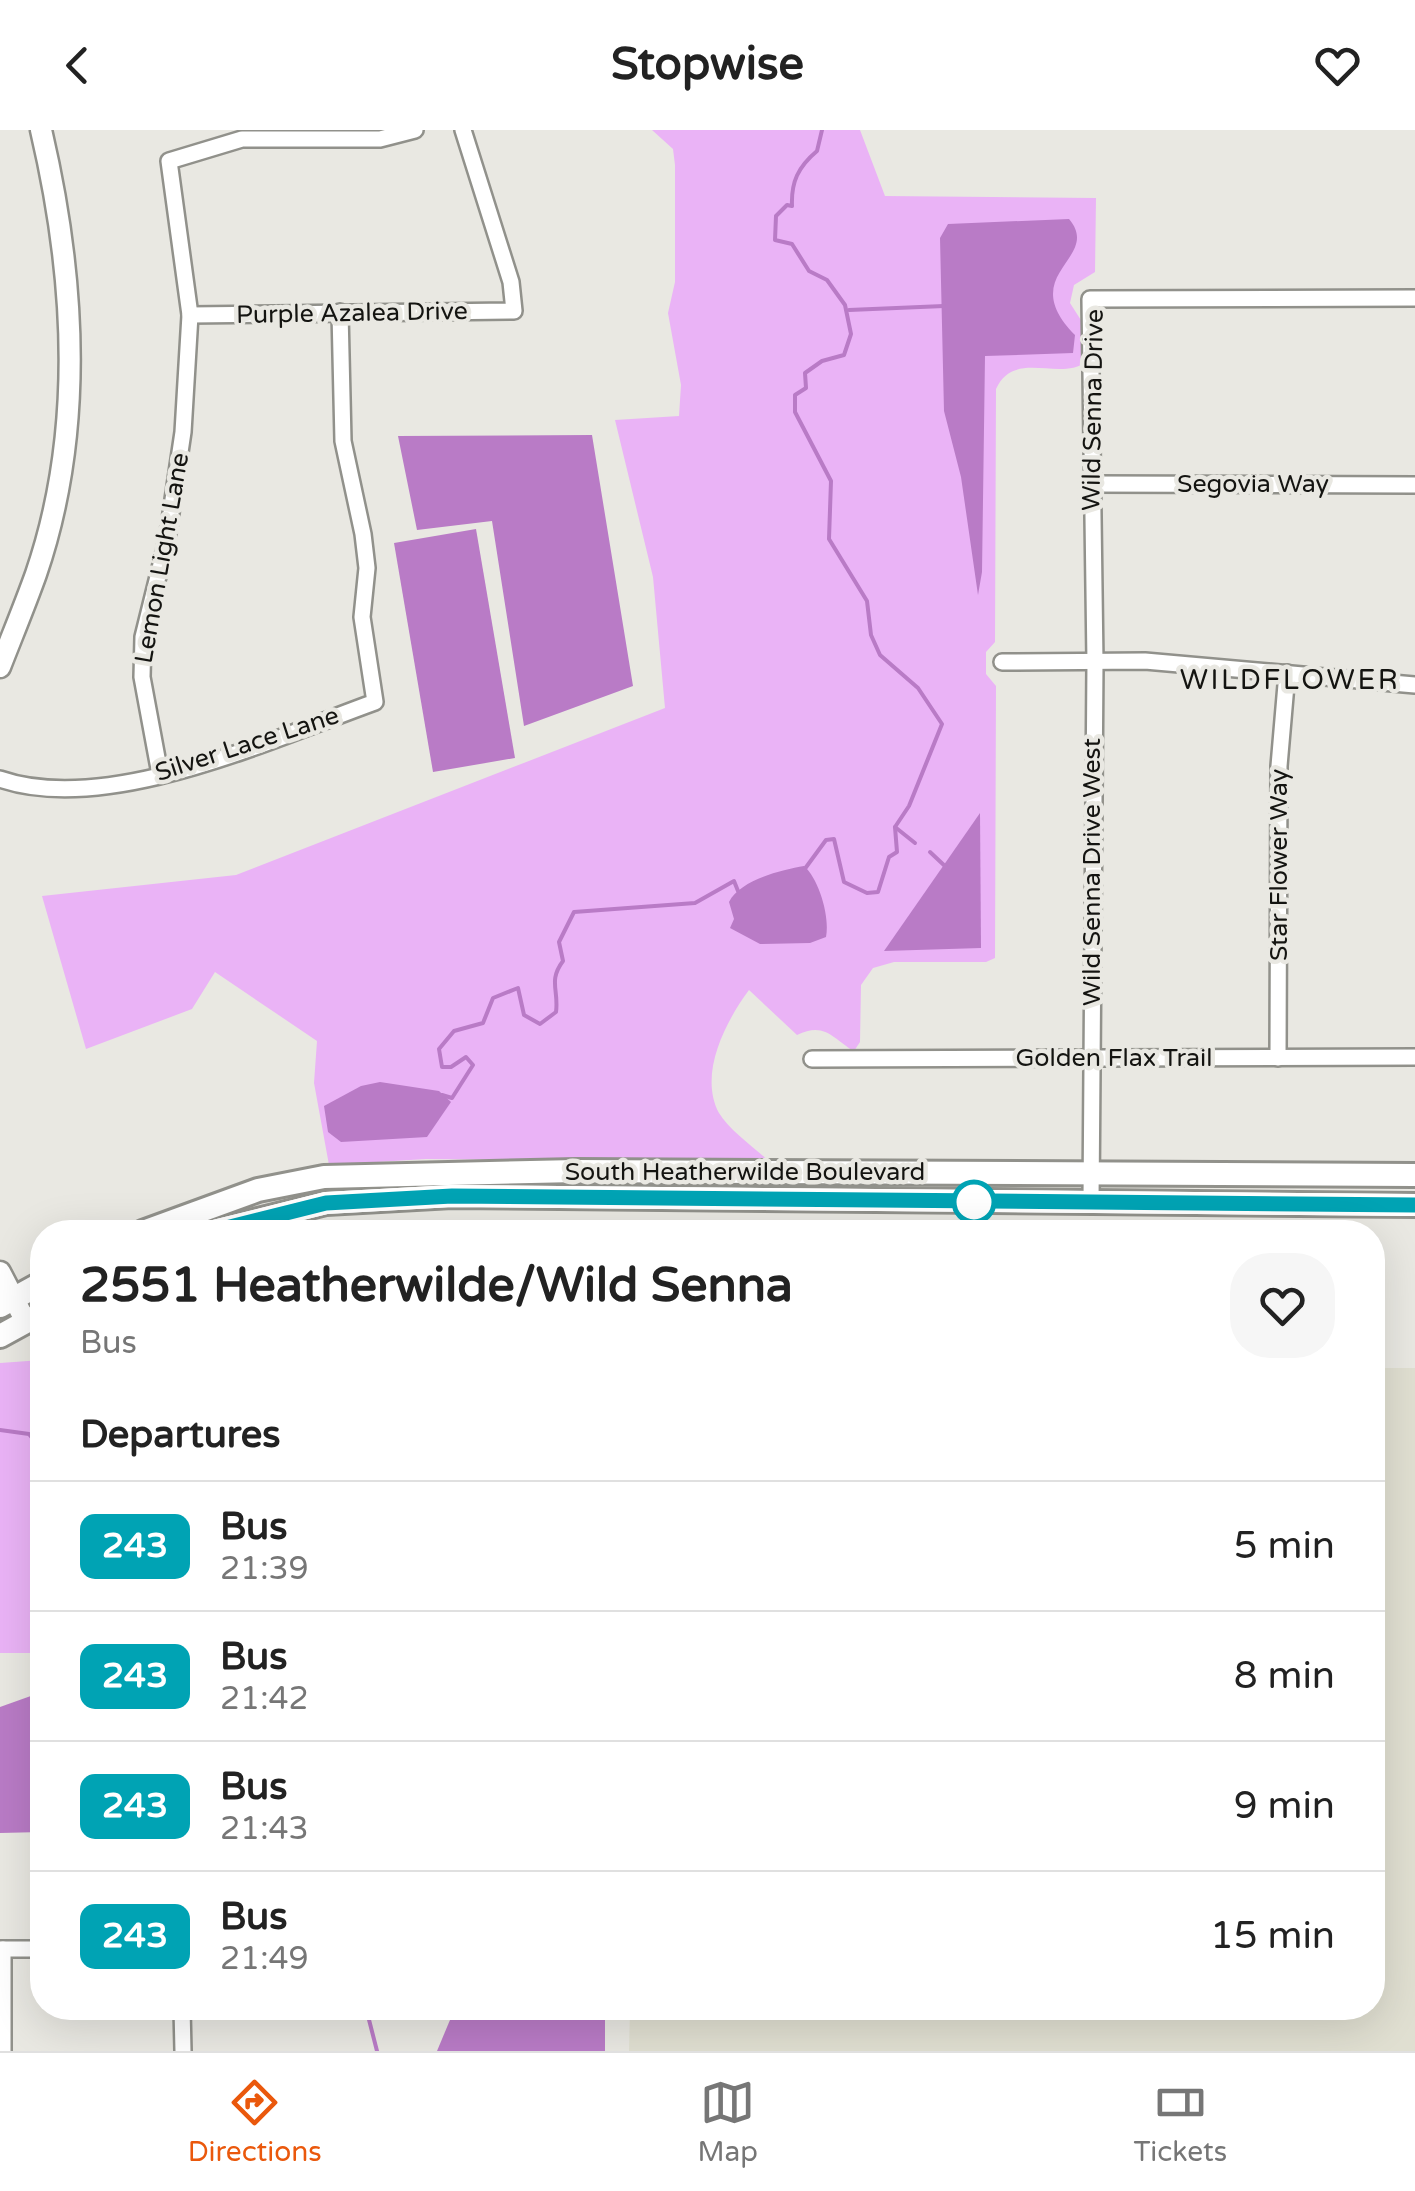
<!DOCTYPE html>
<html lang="en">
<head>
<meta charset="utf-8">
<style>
  body { margin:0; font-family:"Varela Round",sans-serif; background:#f6f6f6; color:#222; height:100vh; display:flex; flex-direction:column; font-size:38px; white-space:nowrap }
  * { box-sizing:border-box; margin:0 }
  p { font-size:32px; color:#767676 }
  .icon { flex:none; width:55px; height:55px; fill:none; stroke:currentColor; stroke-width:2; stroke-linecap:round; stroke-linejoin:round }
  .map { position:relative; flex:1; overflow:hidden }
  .sheet { position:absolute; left:30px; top:1090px; width:1355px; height:800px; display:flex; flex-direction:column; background:#fff; border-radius:40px; box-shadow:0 10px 40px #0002 }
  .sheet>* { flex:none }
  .badge { padding:0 20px; border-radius:15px; font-size:35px; line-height:65px }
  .map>.badge { position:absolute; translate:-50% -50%; box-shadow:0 0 0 5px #fff }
  h2 { padding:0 50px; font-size:38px; line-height:90px }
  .round { display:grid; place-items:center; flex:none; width:105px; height:105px; border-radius:40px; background:#f6f6f6 }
  .head { display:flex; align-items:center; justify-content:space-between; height:170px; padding:0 50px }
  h1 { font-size:48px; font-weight:700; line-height:75px }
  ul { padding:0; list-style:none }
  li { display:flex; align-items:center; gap:30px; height:130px; padding:0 50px; border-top:2px solid #e0e0e0 }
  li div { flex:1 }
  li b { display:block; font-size:38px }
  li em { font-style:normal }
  li .badge { min-width:110px; font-weight:700; text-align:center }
  header { display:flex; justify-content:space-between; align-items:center; height:130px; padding:0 50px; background:#fff; font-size:45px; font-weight:700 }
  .tabs { display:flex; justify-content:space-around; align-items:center; height:140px; border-top:2px solid #e0e0e0; background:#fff; font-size:28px; color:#767676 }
  .tabs a { display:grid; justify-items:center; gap:5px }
  .tabs .current { color:#ea580c }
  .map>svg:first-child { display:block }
</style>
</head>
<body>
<header><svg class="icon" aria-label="back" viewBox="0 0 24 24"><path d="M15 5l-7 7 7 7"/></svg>Stopwise<svg class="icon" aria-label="heart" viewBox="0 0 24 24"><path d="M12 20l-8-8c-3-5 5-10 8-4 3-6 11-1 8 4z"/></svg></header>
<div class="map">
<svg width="1415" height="1921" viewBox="0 0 1415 1921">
  <rect width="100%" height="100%" fill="#e9e8e2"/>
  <!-- built -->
  <polygon fill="#e0dfd1" points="1373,1238 1415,1238 1415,1921 629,1921 630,1878 1372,1878"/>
  <!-- green -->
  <g fill="#eab3f6">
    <path d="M652 0H860L885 66 1096 68 1095 142 1074 155 1070 173 1086 198V232C1059 252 1014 219 996 259L995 512 986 522V544L996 556 995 828 986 832H894L873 838 861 855 860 912 854 921C833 909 825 891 797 905L749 860C726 891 698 944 719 983 729 1000 755 1018 770 1032L426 1029 329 1035 314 953 317 911 215 842 192 879 86 919 42 766 236 745 665 578 653 447 615 290 679 286 681 255 668 183 675 152V35L673 19Z"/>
    <polygon points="42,1230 42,1523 0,1523 0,1233"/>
  </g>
  <!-- water -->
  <g fill="#b97bc6">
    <path d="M1069 89C1103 129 1014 143 1075 205L1073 223 985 226 982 442 978 465 961 347 944 281 940 108 948 94Z"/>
    <polygon points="592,305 633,556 524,596 492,391 417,400 398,306"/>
    <polygon points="476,399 515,628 433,642 394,413"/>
    <polygon points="980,683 981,818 884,821"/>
    <path d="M804 736C819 749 830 787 826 807L810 813 760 814 730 798 734 789 729 772C740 750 781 740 804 736Z"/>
    <polygon points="380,952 439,961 451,972 427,1007 341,1012 328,1002 324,976 361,956"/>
    <polygon points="42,1562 42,1702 0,1703 0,1577"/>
    <polygon points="455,1878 605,1878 605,1921 437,1921"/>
  </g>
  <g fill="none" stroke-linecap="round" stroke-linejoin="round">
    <!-- stream -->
    <g stroke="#b97bc6" stroke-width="4">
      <polyline points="849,180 944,176"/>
      <polyline points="895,697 915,713"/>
      <polyline points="930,722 947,738"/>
      <path d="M804 740 826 710 834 709 844 752 867 763 878 762 889 727 897 722 895 697 909 676 942 594 918 558 880 525 871 505 867 471 829 409 831 351 795 282V265L806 258 805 243 822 231 844 225 851 204 845 175 827 150 809 141 792 114 775 110 776 86 787 75 792 76C791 52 798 37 817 21L822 0"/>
      <path d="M442 965 452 968 473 935 466 927 451 937H442L439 919 454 901 483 893 493 868 518 858 524 885 540 894 556 882C559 860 548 851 563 831L559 812 574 782 695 773 734 751 738 761"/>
      <polyline points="392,1102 393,1098"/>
      <polyline points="0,1300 29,1304 42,1320"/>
      <polyline points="366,1878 377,1921"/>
    </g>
    <defs>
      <g id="minor">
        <polyline points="190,185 514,181 511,152 463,0"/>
        <polyline points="1091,354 1415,355"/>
        <polyline points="1002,532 1145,531 1415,555"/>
        <polyline points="160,644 142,547 143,507 167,410 183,302 190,185 169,31 242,9 380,9 415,0"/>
        <path d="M0 649C107 686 272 609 375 572L362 487 367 438 363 404 343 311 340 182"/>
        <polyline points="1278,928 1279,636 1287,543"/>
        <polyline points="812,929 1415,927"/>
        <polyline points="1091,1073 1095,532 1090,169 1415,168"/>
        <polyline points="0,1819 42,1819"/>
        <polyline points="3,1819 3,1921"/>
        <polyline points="182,1878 183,1921"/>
      </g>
      <g id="tertiary">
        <path d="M0 537C12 506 25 475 36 444 85 301 75 145 41 0"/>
        <polyline points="0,1142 26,1192"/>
      </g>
      <g id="secondary">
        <polyline points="143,1102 258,1060 324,1047 576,1041 1415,1045"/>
        <polyline points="210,1102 326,1073 452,1066 1415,1075"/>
        <polyline points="0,1176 42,1153"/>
        <polyline points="0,1206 42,1183"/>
      </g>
    </defs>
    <!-- minor casing -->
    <use href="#minor" stroke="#91918b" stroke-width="20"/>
    <!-- tertiary casing -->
    <use href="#tertiary" stroke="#91918b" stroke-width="25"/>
    <!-- secondary casing -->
    <use href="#secondary" stroke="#91918b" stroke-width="28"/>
    <!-- minor -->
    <use href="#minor" stroke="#fff" stroke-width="15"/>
    <!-- tertiary -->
    <use href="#tertiary" stroke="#fff" stroke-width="20"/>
    <!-- secondary -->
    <use href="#secondary" stroke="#fff" stroke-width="22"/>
  </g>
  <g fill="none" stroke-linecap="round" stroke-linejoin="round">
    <defs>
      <polyline id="line" points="210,1102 326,1073 452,1066 1415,1075"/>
    </defs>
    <!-- line casing -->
    <use href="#line" stroke="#fff" stroke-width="22"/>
    <!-- line -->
    <use href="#line" stroke="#00a3b4" stroke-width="15"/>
  </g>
  <!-- markers -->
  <circle fill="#fff" stroke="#00a3b4" stroke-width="5" cx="974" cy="1072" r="20"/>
  <g text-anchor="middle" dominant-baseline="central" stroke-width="9" stroke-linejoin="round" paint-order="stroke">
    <!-- street labels -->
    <g font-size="25" fill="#141411" stroke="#e9e8e2">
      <text transform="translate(352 183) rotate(-1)">Purple Azalea Drive</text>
      <text transform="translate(1093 280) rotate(-89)">Wild Senna Drive</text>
      <text x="1253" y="354">Segovia Way</text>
      <text transform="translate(162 428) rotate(-80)">Lemon Light Lane</text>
      <text transform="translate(247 614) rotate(-18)">Silver Lace Lane</text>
      <text transform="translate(1279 735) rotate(-90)">Star Flower Way</text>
      <text transform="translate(1092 742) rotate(-90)">Wild Senna Drive West</text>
      <text x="1114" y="928">Golden Flax Trail</text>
      <text x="745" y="1042">South Heatherwilde Boulevard</text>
    </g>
    <!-- neighbourhood labels -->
    <g font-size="28" letter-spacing="2.5" fill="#141411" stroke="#e9e8e2">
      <text x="1290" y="550">WILDFLOWER</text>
    </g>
  </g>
</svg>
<section class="sheet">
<div class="head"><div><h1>2551 Heatherwilde/Wild Senna</h1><p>Bus</p></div><a class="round"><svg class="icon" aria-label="heart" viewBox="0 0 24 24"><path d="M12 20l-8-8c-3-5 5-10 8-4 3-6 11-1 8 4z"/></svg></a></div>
<h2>Departures</h2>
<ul>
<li><span class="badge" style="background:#00a3b4;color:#fff">243</span><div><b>Bus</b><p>21:39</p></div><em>5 min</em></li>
<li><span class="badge" style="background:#00a3b4;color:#fff">243</span><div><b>Bus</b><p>21:42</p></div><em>8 min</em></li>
<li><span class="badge" style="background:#00a3b4;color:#fff">243</span><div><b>Bus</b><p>21:43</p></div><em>9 min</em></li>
<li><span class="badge" style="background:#00a3b4;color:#fff">243</span><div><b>Bus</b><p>21:49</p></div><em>15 min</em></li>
</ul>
</section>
</div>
<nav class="tabs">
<a class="current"><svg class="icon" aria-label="directions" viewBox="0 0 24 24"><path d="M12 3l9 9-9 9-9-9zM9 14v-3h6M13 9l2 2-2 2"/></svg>Directions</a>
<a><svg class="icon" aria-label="map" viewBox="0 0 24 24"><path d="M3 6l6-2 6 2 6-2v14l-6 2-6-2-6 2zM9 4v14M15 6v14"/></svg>Map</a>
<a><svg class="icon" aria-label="tickets" viewBox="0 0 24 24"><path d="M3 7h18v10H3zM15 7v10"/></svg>Tickets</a>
</nav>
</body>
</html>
